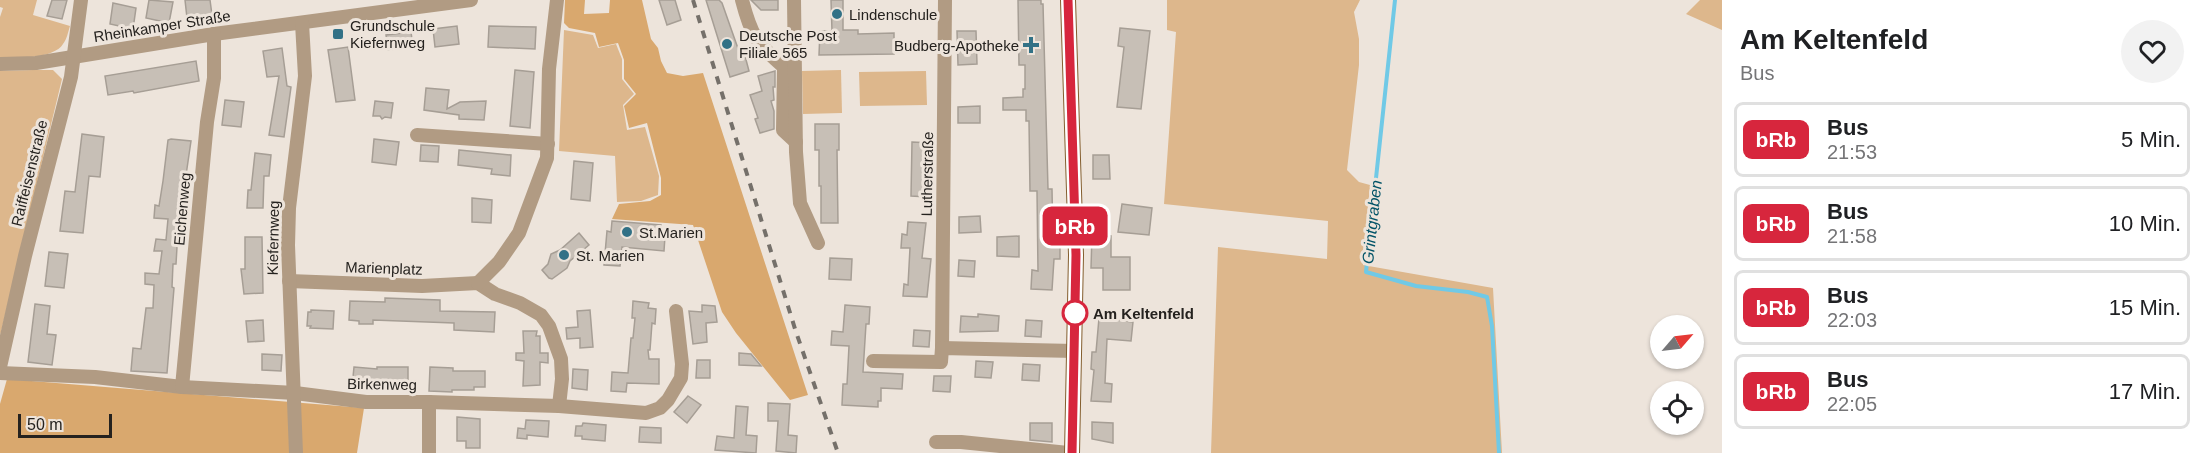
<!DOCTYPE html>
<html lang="de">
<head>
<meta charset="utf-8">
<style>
  body { margin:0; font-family:Arial,sans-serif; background:#f2f2f2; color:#202124; height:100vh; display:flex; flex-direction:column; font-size:22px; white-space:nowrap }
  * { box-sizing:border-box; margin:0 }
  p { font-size:20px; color:#757577 }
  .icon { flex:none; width:33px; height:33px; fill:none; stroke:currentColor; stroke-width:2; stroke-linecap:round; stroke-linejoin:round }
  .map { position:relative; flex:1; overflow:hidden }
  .drawer { display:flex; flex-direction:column; background:#fff; width:480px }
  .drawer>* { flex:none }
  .badge { padding:0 12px; border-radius:9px; font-size:21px; line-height:39px }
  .needle { width:39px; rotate:62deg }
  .buttons { position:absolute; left:1650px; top:315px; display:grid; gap:12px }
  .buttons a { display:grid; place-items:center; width:54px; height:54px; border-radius:50%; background:#fff; box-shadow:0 2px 4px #0004; font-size:30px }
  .scale { position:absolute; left:18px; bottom:15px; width:94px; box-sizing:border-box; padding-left:6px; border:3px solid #25221f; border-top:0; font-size:16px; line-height:21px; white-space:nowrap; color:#25221f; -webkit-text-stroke:4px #ede4db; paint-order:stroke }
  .map>.badge { position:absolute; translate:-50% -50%; box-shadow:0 0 0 3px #fff }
  .round { display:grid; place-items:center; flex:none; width:63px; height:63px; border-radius:32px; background:#f2f2f2 }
  .headline { display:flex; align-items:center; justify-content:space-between; height:102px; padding:0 18px }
  h1 { font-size:28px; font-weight:800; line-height:45px }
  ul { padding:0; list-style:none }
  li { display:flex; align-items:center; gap:18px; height:75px; margin:0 12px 9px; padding:0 6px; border:3px solid #e0e0e0; border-radius:9px }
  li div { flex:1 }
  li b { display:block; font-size:22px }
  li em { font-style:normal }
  li .badge { min-width:66px; font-weight:700; text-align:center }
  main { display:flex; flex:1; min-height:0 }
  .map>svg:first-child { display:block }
</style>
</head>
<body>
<main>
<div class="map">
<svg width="1722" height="453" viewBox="0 0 1722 453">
  <rect width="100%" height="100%" fill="#ede4db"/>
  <!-- green -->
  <g fill="#ddb78c">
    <path d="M0 0H37L33 15 70 26C68 32 67 39 63 44 54 59 16 58 0 59V17L3 8 0 7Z"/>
    <polygon points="1167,0 1360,0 1354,12 1359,39 1359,65 1347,170 1359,182 1370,185 1363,265 1493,288 1502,453 1211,453 1218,247 1327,259 1328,221 1164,204 1176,32 1167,30"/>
    <polygon points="1700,0 1722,0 1722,30 1686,14"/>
    <polygon points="564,30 593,35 598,48 616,44 622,59 622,79 634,94 623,105 627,130 645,127 659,176 658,195 641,201 617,202 615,156 559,151"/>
    <polygon points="33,70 53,70 62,79 0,336 0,71"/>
    <polygon points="841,70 842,113 803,114 802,71"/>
    <polygon points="926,71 927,105 860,106 859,72"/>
  </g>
  <!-- forest -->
  <g fill="#d9a86e">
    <polygon points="565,0 585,0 584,14 609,13 610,0 642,0 651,39 658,48 661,61 667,73 683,76 703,73 808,395 790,400 736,333 722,312 693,225 612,219 619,204 650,201 661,195 661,178 647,123 629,128 624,106 636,94 624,79 624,60 618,43 599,47 595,33 569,28 564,23"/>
    <polygon points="7,379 364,408 357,453 0,453 0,404"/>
  </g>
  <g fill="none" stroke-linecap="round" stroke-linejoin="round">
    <!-- stream -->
    <polyline stroke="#70c9e6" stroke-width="4" points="1395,0 1366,272 1416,286 1468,292 1487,297 1492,326 1499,453"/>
  </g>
  <!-- building -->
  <g fill="#c7bfb6" stroke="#a69e95" stroke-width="1.5">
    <polygon points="52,0 67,0 62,19 47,16"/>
    <polygon points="149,0 173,2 169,23 146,18"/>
    <polygon points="185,0 210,0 212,15 187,18"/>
    <polygon points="659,0 675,0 681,20 667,25"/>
    <polygon points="706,0 719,0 722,3 741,57 745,56 749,71 730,77"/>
    <polygon points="751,0 778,0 778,10 761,10"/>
    <polygon points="831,0 843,0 843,30 858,30 858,34 894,33 894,54 819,55 820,31 832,31"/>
    <polygon points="1018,0 1041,0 1041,4 1043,4 1048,189 1052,189 1053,243 1060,243 1060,259 1054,259 1052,290 1031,289 1032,270 1038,271 1037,191 1030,191 1029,121 1026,121 1026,110 1003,110 1003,98 1023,97 1023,89 1025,89 1025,65 1019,65"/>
    <polygon points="113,3 136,8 133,29 110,24"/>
    <polygon points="457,26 459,44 435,47 433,29"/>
    <polygon points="489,26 536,27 535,49 488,47"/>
    <polygon points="1120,28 1150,31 1141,109 1117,107 1124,47 1118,46"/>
    <polygon points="957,31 976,31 977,64 958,65"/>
    <polygon points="411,32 413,47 388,50 386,35"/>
    <polygon points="348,47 355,100 336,102 328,50"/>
    <polygon points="282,48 287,86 291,87 284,137 269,135 279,76 267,77 263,51"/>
    <polygon points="196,61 199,81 134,93 133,91 108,95 105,76"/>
    <polygon points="515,70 534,72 530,128 510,126"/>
    <polygon points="775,71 775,87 773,87 774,100 771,101 774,111 774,129 760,133 755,119 758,118 750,95 762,91 758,76"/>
    <polygon points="426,88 449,90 447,109 460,102 486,101 484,120 459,119 459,115 424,110"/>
    <polygon points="225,100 244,102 241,127 222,125"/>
    <polygon points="375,101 393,103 391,118 385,117 382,119 380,116 373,116"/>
    <polygon points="980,106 980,123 958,123 958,107"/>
    <polygon points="815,124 839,124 839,150 837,150 838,223 821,223 821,186 819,186 819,150 815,150"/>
    <polygon points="82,134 104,137 100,177 89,176 83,233 60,231 65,191 75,192"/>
    <polygon points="171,139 191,141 178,230 176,264 173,264 172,287 174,288 167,373 131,371 133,348 141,349 146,308 153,308 154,285 145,284 145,273 159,274 162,251 154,251 156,239 166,240 168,219 154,218 155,205 159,206 163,181 168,140"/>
    <polygon points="374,139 399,142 396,165 372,162"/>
    <polygon points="912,142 931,143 928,197 911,196"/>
    <polygon points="421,145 439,146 438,162 420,161"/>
    <polygon points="459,150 511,155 510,176 491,174 492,169 458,165"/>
    <polygon points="255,153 271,155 269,176 264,176 263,208 247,208 248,190 251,190"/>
    <polygon points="1093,155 1109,155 1110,179 1093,179"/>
    <polygon points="574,161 593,163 590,201 571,199"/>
    <polygon points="472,198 492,200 491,223 472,222"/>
    <polygon points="1122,204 1152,208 1149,235 1118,232"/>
    <polygon points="980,216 981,232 959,233 959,217"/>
    <polygon points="612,221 661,225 660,235 665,236 664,251 622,247 620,266 604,265 607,231 611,232"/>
    <polygon points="908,222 926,223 922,258 931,259 927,297 903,296 904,284 908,285 910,248 901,248 902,234 907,235"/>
    <polygon points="579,233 589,245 570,261 567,268 552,279 549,278 542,270 548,264 551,254 560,250"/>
    <polygon points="1092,234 1111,236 1111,257 1130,257 1130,290 1103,290 1103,268 1091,268"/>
    <polygon points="1019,236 1019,257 997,256 997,237"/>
    <polygon points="245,237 262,237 263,293 244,294 241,269 245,269"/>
    <polygon points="49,252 68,254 64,288 45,286"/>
    <polygon points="830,258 852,259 851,280 829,279"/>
    <polygon points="959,260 975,261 974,277 958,276"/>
    <polygon points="385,298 440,300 440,311 495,312 494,332 454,330 454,323 373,320 373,324 359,324 359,321 349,320 350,301 385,302"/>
    <polygon points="633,301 649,303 648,308 656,309 655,324 652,323 650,350 648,350 649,359 659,359 659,384 627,383 626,392 611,391 612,372 628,373 631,338 633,338 635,318 632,318"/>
    <polygon points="35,304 50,306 47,334 56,335 52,365 28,362"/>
    <polygon points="702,305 715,306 717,322 706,323 707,342 693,344 689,311 702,312"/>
    <polygon points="845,305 870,307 869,324 866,324 863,372 903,374 902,389 881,388 881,401 878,401 878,407 842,405 843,384 847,384 849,346 831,345 832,331 843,332"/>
    <polygon points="311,310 334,311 333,329 310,328 311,326 307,326 308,312 311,312"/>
    <polygon points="590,310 593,347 580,348 580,338 567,339 566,328 578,327 577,311"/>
    <polygon points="978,314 999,316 998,331 960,332 961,316 978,317"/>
    <polygon points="1099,318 1133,322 1131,341 1107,339 1105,383 1112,384 1111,402 1091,401 1094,370 1091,369 1092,352 1096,352"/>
    <polygon points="263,320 264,341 248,342 246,321"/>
    <polygon points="1026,320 1042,321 1041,337 1025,336"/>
    <polygon points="914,330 930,331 929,347 913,346"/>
    <polygon points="523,331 537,331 536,336 540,336 540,353 548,353 548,363 540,362 540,385 523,386 524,361 516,360 516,353 524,353"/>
    <polygon points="739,353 751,354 761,366 739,365"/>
    <polygon points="262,354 282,355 281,371 262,370"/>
    <polygon points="697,360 710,360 710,378 696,378"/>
    <polygon points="976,361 993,362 991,378 975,377"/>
    <polygon points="1023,364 1040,365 1039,381 1022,380"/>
    <polygon points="354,367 377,369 377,367 408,367 408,390 352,387"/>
    <polygon points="430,367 453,368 453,371 485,371 485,387 474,387 474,390 452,390 452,392 429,391"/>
    <polygon points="573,369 588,370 587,390 572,388"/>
    <polygon points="934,376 951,376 950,392 933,391"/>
    <polygon points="688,396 701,405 687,423 674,412"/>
    <polygon points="768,403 790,404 788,435 797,436 796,453 776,451 778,421 768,421"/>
    <polygon points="736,406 748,407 746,435 757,436 756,453 715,450 717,436 734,438"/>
    <polygon points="457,417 480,419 480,448 466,448 466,441 457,441"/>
    <polygon points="526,420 549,421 548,437 527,435 527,439 517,438 518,428 525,429"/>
    <polygon points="1092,422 1113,423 1113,443 1092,439"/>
    <polygon points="583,423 606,425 605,441 582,439 582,436 575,436 576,426 582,426"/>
    <polygon points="1030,423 1052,423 1052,442 1030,440"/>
    <polygon points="640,427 661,428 661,443 639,442"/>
  </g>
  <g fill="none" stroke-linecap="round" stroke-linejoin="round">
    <!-- minor -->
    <g stroke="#b19b83" stroke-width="14">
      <path d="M742 0C751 35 756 43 784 67L783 130 796 142"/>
      <polyline points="794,0 796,152 800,203 818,243"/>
      <polyline points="0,64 36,63 214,34 471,0"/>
      <polyline points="417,135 548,144"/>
      <polyline points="289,281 422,286 478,283 495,294 520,303 541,315 549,326 561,359 562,379 559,406"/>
      <polyline points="478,283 499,262 519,233 547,158 549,69 557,0"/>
      <polyline points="942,348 945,0"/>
      <polyline points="873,361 941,362 942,348 1075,351"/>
      <polyline points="0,367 25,256 71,77 81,0"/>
      <polyline points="0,373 95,377 182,387 295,393 366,402 429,402 559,406 646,413 660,408 668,400 681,378 682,364 676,311"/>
      <polyline points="182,387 207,122 214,78 214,34"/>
      <polyline points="936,442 961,442 1068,453"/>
      <polyline points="296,453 288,245 289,208 305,76 302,23"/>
      <polyline points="429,453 429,402"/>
    </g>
    <!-- major -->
    <polyline stroke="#835d2d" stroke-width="16" points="1068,0 1076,255 1072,453"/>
    <!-- rail -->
    <polyline stroke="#75706a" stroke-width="4" stroke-dasharray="8 8" stroke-linecap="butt" points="693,0 796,332 838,453"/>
  </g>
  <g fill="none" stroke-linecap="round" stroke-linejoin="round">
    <defs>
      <polyline id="line" points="1068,0 1076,255 1072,453"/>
    </defs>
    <!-- line casing -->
    <use href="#line" stroke="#fff" stroke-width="14"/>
    <!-- line -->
    <use href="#line" stroke="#d7263d" stroke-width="9"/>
  </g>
  <!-- markers -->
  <g fill="#327186" stroke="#ede4db" stroke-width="2">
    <circle cx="837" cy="14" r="6"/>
    <rect x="332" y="28" width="12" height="12" rx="3"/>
    <circle cx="727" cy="44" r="6"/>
    <path d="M1028 36h6v6h6v6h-6v6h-6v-6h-6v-6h6z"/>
    <circle cx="627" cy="232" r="6"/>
    <circle cx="564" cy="255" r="6"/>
  </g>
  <circle fill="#fff" stroke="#d7263d" stroke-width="3" cx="1075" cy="313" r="12"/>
  <g text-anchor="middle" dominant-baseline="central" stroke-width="6" stroke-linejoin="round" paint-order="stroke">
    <!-- poi labels -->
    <g font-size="15" fill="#25221f" stroke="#ede4db" text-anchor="start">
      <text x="849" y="14">Lindenschule</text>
      <text x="350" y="25">Grundschule<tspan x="350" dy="17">Kiefernweg</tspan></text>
      <text x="739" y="35">Deutsche Post<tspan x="739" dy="17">Filiale 565</tspan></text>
      <text x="1019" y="45" text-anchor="end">Budberg-Apotheke</text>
      <text x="639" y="232">St.Marien</text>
      <text x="576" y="255">St. Marien</text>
    </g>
    <!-- street labels -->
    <g font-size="15" fill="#25221f" stroke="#ede4db">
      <text transform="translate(162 26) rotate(-9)">Rheinkamper Straße</text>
      <text transform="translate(29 173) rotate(-76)">Raiffeisenstraße</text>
      <text transform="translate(927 174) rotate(-89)">Lutherstraße</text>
      <text transform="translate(182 209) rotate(-85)">Eichenweg</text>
      <text transform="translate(273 238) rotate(-89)">Kiefernweg</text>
      <text transform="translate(384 268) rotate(2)">Marienplatz</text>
      <text transform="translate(382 384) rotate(1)">Birkenweg</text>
    </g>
    <!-- stop labels -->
    <g font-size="15" font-weight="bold" fill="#25221f" stroke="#ede4db" text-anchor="start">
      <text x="1093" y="313">Am Keltenfeld</text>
    </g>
    <!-- water labels -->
    <g font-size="16" font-style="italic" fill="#025367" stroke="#ede4db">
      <text transform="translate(1372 222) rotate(-84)">Grintgraben</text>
    </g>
  </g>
</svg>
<div class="buttons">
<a><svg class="needle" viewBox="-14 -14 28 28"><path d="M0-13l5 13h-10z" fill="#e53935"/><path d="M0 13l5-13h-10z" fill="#757577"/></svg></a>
<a><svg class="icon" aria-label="locate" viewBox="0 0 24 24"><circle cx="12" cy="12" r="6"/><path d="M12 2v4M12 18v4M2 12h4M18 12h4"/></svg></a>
</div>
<div class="scale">50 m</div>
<b class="badge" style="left:1075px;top:226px;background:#d7263d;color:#fff">bRb</b>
</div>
<section class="drawer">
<div class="headline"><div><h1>Am Keltenfeld</h1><p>Bus</p></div><a class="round"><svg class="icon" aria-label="heart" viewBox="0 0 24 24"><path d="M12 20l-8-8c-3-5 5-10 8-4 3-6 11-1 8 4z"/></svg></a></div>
<ul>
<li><span class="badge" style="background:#d7263d;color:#fff">bRb</span><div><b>Bus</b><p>21:53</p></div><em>5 Min.</em></li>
<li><span class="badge" style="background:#d7263d;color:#fff">bRb</span><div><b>Bus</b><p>21:58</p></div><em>10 Min.</em></li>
<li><span class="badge" style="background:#d7263d;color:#fff">bRb</span><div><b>Bus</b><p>22:03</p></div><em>15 Min.</em></li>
<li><span class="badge" style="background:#d7263d;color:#fff">bRb</span><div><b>Bus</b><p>22:05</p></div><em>17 Min.</em></li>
</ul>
</section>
</main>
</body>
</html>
